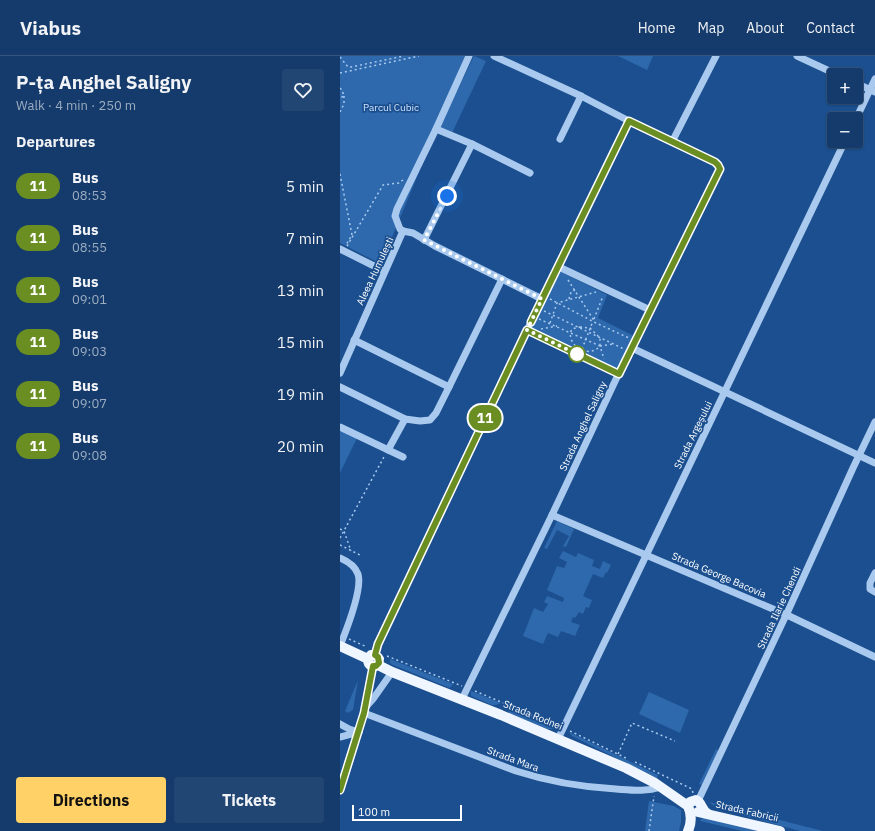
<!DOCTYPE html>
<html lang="en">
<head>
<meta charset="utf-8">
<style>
  body { margin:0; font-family:"IBM Plex Sans",sans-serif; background:#214673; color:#f1f3f6; height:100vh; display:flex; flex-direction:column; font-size:15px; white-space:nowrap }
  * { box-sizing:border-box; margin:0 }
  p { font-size:13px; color:#9dadc1 }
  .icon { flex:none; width:22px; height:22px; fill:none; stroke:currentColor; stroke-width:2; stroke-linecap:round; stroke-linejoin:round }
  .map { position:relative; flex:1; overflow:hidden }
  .drawer { display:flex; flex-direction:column; background:#143b6b; width:340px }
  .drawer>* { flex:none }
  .badge { padding:0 8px; border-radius:13px; font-size:14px; line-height:26px }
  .tools { position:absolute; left:487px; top:12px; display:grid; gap:8px }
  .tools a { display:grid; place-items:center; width:36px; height:36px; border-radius:4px; background:#143b6b; box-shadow:0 1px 3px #0004,0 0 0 1px #33557e; font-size:20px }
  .scale { position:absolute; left:12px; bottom:10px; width:110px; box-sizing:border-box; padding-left:4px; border:2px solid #fff; border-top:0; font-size:11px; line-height:14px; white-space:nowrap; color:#fff; -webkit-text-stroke:3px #1b4f8f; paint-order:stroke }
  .you { position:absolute; width:20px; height:20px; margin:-10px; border:3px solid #fff; border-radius:50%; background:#1a73e8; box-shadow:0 0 0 6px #1a73e833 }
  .map>.badge { position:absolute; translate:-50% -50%; box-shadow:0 0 0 2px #fff }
  h2 { padding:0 16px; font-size:15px; line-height:36px }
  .round { display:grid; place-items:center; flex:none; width:42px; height:42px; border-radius:4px; background:#214673 }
  .head { display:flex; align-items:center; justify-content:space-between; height:68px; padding:0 16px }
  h1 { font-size:19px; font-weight:700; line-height:30px }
  .button { display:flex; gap:8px; margin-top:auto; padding:8px 16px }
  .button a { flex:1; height:46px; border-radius:4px; background:#ffd166; color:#111; font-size:16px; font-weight:700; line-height:46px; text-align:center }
  .button a+a { background:#214673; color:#f1f3f6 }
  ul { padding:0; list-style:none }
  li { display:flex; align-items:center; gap:12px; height:52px; padding:0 16px }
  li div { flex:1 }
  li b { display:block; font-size:15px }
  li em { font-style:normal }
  li .badge { min-width:44px; font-weight:700; text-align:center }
  header { display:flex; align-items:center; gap:24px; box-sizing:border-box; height:56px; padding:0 20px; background:#143b6b; border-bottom:1px solid #33557e }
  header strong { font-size:19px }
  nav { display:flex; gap:22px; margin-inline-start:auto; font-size:14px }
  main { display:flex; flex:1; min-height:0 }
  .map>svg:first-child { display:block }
</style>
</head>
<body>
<header>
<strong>Viabus</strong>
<nav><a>Home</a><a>Map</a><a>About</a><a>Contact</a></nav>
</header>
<main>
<section class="drawer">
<div class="head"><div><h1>P-ța Anghel Saligny</h1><p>Walk · 4 min · 250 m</p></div><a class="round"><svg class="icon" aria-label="heart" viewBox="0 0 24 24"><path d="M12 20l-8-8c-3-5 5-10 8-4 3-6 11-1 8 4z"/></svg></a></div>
<h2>Departures</h2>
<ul>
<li><span class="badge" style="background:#6b8e23;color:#fff">11</span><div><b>Bus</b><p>08:53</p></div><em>5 min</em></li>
<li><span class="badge" style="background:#6b8e23;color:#fff">11</span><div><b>Bus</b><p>08:55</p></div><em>7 min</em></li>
<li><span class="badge" style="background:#6b8e23;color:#fff">11</span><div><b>Bus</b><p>09:01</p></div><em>13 min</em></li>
<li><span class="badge" style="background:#6b8e23;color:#fff">11</span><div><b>Bus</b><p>09:03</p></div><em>15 min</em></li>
<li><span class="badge" style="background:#6b8e23;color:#fff">11</span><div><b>Bus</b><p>09:07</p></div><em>19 min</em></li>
<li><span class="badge" style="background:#6b8e23;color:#fff">11</span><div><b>Bus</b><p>09:08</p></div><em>20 min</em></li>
</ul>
<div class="button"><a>Directions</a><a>Tickets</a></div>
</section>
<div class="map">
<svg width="535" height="775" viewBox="0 0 535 775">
  <rect width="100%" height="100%" fill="#1b4f8f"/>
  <!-- green -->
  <g fill="#2e69ad">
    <polygon points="0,0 127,0 41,208 0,187"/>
    <polygon points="134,0 146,5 112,77 99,72"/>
    <polygon points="278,0 313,0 307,14"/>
    <polygon points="220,215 267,239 258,262 294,280 276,315 191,274"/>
    <polygon points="0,371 18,380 0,417"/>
    <polygon points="217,465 234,473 226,491 223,490 229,480 217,474 207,493 204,492"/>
    <polygon points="223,495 236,501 238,497 254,504 252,510 260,513 263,505 271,509 267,517 266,516 263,522 253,518 243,540 252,544 249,552 246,551 243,558 239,556 235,562 233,561 231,566 240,569 235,580 221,575 218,581 208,577 203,588 183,580 194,552 203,556 208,548 204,546 207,540 223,546 224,542 207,534 217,510 224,512 227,506 219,502"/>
    <polygon points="50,603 113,628 110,632 53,609 50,607"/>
    <polygon points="18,624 13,654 8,657 5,655"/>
    <polygon points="131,635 161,647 156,649 152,649 131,640"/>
    <polygon points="309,636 349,654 340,677 299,658"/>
    <polygon points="171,651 218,671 212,673 207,673 168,657"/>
    <polygon points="229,676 318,719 317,722 232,680"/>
    <polygon points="376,693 379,695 362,729 359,728"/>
    <polygon points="309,745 334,750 341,754 341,766 339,775 305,775"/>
    <polygon points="369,746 483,775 460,775 377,752"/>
    <polygon points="365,761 424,775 402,775 360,765 361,763"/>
  </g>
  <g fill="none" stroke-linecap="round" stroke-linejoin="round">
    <!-- path -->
    <g stroke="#a9c9ee" stroke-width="1.5" stroke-dasharray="2 3" stroke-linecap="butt">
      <polyline points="0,1 8,11 11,11 64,0"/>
      <polyline points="0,17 79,0"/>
      <polyline points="0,32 2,34 4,40 0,42"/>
      <polyline points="0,56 4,48 4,40"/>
      <polyline points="0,118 12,179 6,189"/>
      <polyline points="7,190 43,129 59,127 63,124"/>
      <polyline points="228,224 255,266"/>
      <polyline points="210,243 256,267 289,282"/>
      <polyline points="229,243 231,236 235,234"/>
      <polyline points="204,255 284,293"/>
      <polyline points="199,263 260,290 264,303"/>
      <polyline points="254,263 263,240"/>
      <polyline points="210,267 217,247 256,236"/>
      <path d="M240 271 250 272 260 282V290C258 292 257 293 255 294 243 300 225 286 232 273Z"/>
      <polyline points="201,273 217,270"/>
      <polyline points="260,290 274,288"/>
      <polyline points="242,293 253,265"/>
      <polyline points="0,473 4,475 11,495"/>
      <polyline points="0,482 45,399"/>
      <polyline points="0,489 20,499"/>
      <polyline points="9,583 27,591"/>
      <polyline points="47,600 122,630"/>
      <polyline points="135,635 218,670"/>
      <polyline points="230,675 288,703"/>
      <polyline points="278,698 292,667 335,685"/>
      <polyline points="295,706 352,733 353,737"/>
      <polyline points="309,775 314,740"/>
    </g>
    <!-- minor -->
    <g stroke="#a9c9ee" stroke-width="7">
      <polyline points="457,0 498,19"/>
      <polyline points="516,27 535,36"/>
      <polyline points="516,63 535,23"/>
      <polyline points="96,73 132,88 190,117"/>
      <polyline points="220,83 241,40"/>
      <polyline points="332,86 376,0"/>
      <polyline points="63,175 60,173 55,160 57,153 96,73 129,0"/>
      <polyline points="84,184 132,88"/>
      <polyline points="0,193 44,215"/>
      <polyline points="219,211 310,254"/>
      <polyline points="187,274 279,318"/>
      <polyline points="14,284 109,331"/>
      <polyline points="292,292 535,407"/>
      <polyline points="0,317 63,175 73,177 95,190 202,243"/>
      <polyline points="0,331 65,363 80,365 90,364 96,357 109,331 162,223"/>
      <polyline points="0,371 63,401"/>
      <polyline points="48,394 65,363"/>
      <polyline points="212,459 447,559 535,601"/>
      <path d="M0 502C7 505 15 510 18 518 23 533 6 575 0 590"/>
      <polyline points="535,517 530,527 530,533 535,536"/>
      <polyline points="35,599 38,588 191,266 289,65"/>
      <polyline points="122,643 212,459 286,302 380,113 378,109 375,106 289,65 241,40 154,0"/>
      <polyline points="25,652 33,643 52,616"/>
      <path d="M24 657 176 715C210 726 239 731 276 733 291 734 306 736 321 731"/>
      <polyline points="0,668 9,673 19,676"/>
      <polyline points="0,681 19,676"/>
      <polyline points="218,683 505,85"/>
      <polyline points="0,734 24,657 33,611"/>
      <polyline points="358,745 448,555 513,412 535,366"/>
    </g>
    <!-- major -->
    <g stroke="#f0f6ff" stroke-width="10">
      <path d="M0 590 28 603C28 610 33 612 38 609L52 616 161 659 286 712 315 727 348 750C352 759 352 766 348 775"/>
      <polyline points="28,603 31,599 35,599 39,603 38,609"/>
      <path d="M348 750 350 746 356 744C363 747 360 753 368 758"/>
      <polyline points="358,756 440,775"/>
    </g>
  </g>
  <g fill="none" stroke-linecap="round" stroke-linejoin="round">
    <defs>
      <polyline id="line" points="0,734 24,657 33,610 36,610 39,607 38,601 35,599 38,588 187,274 279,318 380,113 378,109 375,106 289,65 191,266"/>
    </defs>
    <!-- line casing -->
    <use href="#line" stroke="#fff" stroke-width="9"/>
    <!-- line -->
    <use href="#line" stroke="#6b8e23" stroke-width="6"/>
    <!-- walk -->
    <polyline stroke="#fff" stroke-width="4" stroke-dasharray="0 7.2" points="107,140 84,184 202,243 187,274 239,299 237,298"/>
  </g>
  <!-- markers -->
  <circle fill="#fff" stroke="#6b8e23" stroke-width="2" cx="237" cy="298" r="8"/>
  <g text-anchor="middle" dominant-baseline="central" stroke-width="3.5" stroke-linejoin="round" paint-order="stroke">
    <!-- park labels -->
    <g font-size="10" fill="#cfe3fa" stroke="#1b4f8f">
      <text x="51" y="51">Parcul Cubic</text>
    </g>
    <!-- street labels -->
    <g font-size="10" fill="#fff" stroke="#1b4f8f">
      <text transform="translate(35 215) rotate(-65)">Aleea Humulești</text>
      <text transform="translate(243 370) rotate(-65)">Strada Anghel Saligny</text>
      <text transform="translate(353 379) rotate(-64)">Strada Argeșului</text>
      <text transform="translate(379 519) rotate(23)">Strada George Bacovia</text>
      <text transform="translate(439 552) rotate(-65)">Strada Ilarie Chendi</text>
      <text transform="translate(193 659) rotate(22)">Strada Rodnei</text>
      <text transform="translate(173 703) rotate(20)">Strada Mara</text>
      <text transform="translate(407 755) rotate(13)">Strada Fabricii</text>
    </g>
  </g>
</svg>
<div class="tools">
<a>+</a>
<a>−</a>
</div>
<div class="scale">100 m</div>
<div class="you" style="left:107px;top:140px"></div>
<b class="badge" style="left:145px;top:362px;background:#6b8e23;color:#fff">11</b>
</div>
</main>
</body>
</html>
